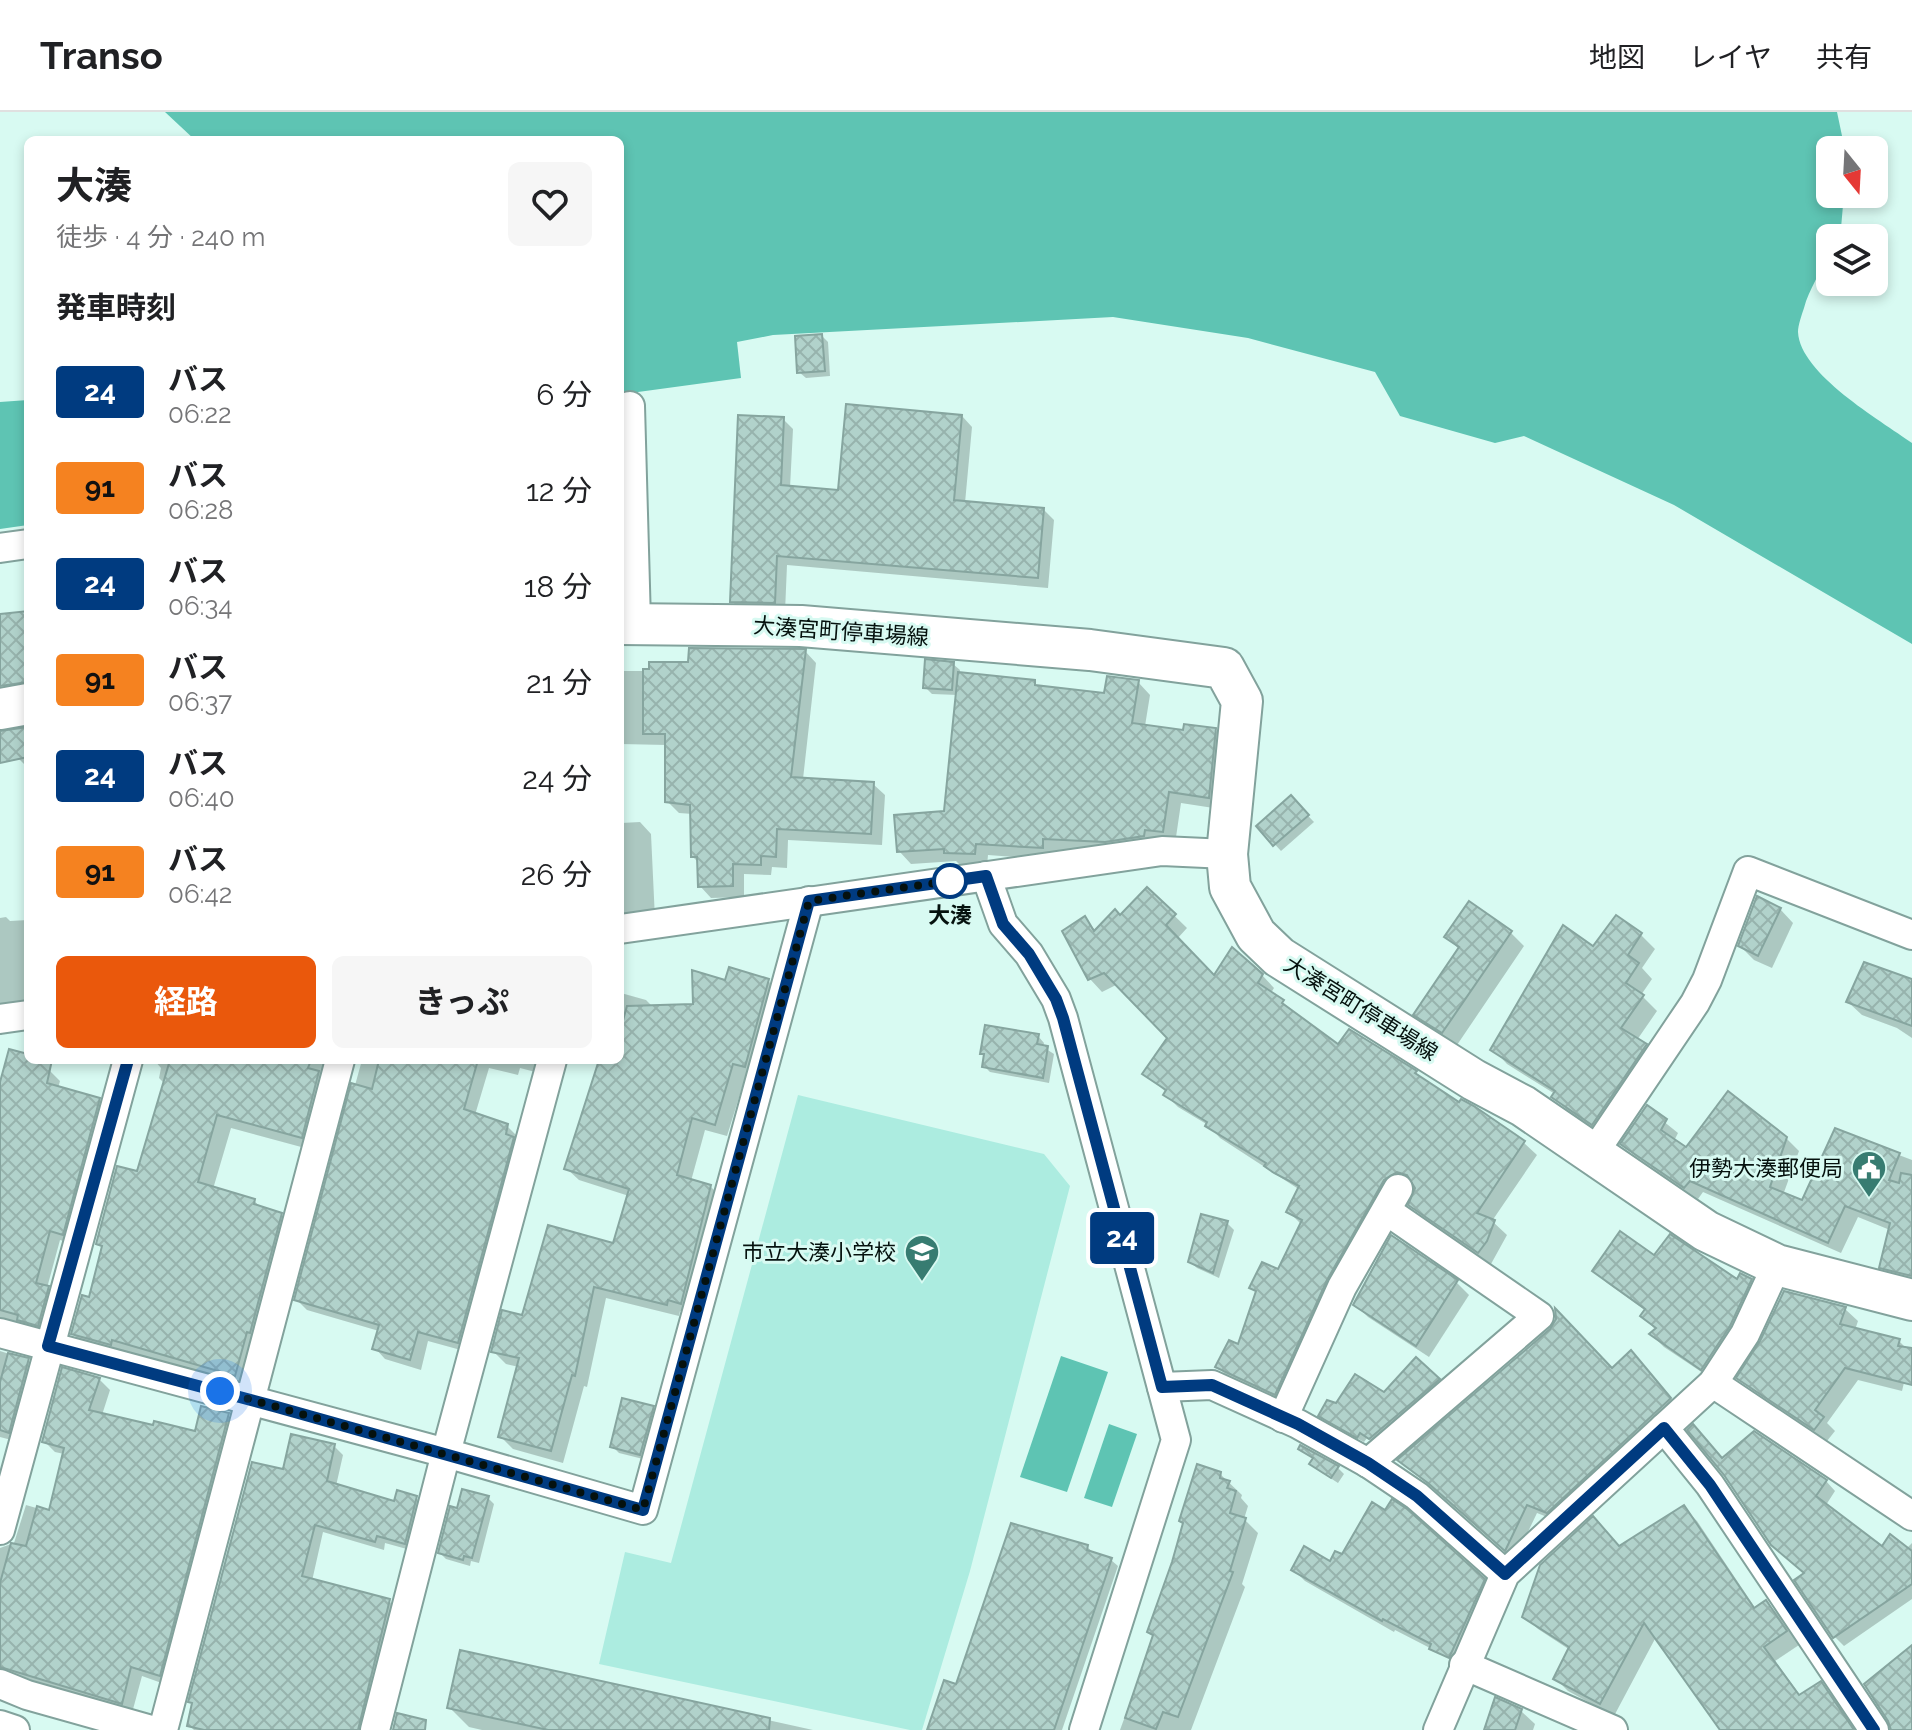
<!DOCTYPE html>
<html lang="ja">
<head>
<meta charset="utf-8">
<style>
  body { margin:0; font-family:Raleway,"Noto Sans JP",sans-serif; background:#f6f6f6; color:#202124; height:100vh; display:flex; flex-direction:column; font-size:30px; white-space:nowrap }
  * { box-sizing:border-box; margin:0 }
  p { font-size:26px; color:#757577 }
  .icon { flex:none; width:44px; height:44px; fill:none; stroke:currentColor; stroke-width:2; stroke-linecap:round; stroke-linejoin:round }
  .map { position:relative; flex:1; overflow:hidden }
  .side { position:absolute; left:24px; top:24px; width:600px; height:928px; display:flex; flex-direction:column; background:#fff; border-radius:12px; box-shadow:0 4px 12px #0003 }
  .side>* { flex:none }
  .badge { padding:0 16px; border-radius:6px; font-size:28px; line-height:52px }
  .needle { width:52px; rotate:162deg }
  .fabs { position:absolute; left:1816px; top:24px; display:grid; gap:16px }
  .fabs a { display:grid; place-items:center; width:72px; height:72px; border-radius:12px; background:#fff; box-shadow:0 4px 12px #0003; font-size:40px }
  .you { position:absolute; width:40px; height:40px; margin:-20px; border:6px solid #fff; border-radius:50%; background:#1a73e8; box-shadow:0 0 0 12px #1a73e833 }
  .map>.badge { position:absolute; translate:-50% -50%; box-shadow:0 0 0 4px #fff }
  h2 { padding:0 32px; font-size:30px; line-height:72px }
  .round { display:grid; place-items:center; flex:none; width:84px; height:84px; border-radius:12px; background:#f6f6f6 }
  .headline { display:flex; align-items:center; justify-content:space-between; height:136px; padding:0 32px }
  h1 { font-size:38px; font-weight:700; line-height:60px }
  .action { display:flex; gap:16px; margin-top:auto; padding:16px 32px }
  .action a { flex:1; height:92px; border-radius:12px; background:#ea580c; color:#fff; font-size:32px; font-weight:700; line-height:92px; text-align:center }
  .action a+a { background:#f6f6f6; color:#202124 }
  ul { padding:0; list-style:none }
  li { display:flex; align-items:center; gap:24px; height:96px; padding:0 32px }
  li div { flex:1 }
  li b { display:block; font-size:30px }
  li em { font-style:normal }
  li .badge { min-width:88px; font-weight:700; text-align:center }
  header { display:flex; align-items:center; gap:48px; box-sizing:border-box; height:112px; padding:0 40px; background:#fff; border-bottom:2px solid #e0e0e0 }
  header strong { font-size:38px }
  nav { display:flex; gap:44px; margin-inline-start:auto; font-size:28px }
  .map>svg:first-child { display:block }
</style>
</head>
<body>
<header>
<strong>Transo</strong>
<nav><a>地図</a><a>レイヤ</a><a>共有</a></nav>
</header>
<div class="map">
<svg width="1912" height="1618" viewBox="0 0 1912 1618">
  <defs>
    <pattern id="building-cross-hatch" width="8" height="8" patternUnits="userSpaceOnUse" patternTransform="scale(2)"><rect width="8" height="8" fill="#b1d2cb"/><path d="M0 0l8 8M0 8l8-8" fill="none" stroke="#97b3ad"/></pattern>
  </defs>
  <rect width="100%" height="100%" fill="#d8faf2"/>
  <!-- grass -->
  <polygon fill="#acece0" points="798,983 1044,1042 1070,1074 970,1459 922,1618 910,1618 599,1552 625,1440 671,1451"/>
  <!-- water -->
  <g fill="#5ec4b3">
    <path d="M165 0H1837L1845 38H1830V82H1844L1841 116 1836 126H1830C1830 150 1810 172 1804 196 1802 202 1798 213 1798 220 1800 262 1880 308 1912 331V532L1674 393 1524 324 1495 331 1400 304 1375 260 1248 226 1113 205 773 223 737 230 741 266 638 280 620 285V28H195Z"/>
    <polygon points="28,288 28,413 0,417 0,290"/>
    <polygon points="1061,1244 1108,1260 1067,1380 1020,1365"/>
    <polygon points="1109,1312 1137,1322 1112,1395 1084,1386"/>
  </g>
  <!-- shadow -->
  <g fill="#0003">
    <polygon points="822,224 828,230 830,264 806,266 799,260"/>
    <polygon points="962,304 972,315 965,391 1044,398 1054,408 1048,476 787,453 785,500 742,500 732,489 783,307 793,317 790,376 840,380"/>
    <polygon points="620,341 629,501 620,506"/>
    <polygon points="28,501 28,584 22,585 9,571"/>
    <polygon points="805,539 816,551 803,667 873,672 885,683 882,733 788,728 787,756 772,755 771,763 744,762 744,785 711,786 700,774 699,751 693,745 693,702 679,701 667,689 667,633 620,632 620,559 651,559"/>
    <polygon points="953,552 960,558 959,563 1034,570 1040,576 1106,583 1138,570 1150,583 1145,614 1185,620 1215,618 1228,630 1220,697 1181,691 1175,732 1118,742 1055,739 1055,748 988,743 987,754 959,752 956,749 911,752 899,739 946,701 958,583 932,582 925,575"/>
    <polygon points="28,616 28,656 18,646"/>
    <polygon points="1291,686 1314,710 1281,739 1258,714"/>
    <polygon points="620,701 621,711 640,710 651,722 655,807 630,808 620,800"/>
    <polygon points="1147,777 1187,816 1177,827 1214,866 1262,863 1274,876 1271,881 1338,935 1350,919 1460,993 1473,996 1524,1031 1537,1043 1492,1109 1507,1123 1491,1152 1423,1105 1411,1093 1416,1074 1403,1074 1288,1294 1230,1267 1218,1255 1239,1235 1258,1181 1252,1175 1279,1159 1302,1113 1289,1100 1300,1078 1220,1026 1208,1013 1178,995 1166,983 1167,981 1145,962 1170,925 1118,872 1102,880 1090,867 1064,819 1085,807 1096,819 1120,806"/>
    <polygon points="1780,797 1793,811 1772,856 1754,848 1740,834"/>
    <polygon points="6,805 10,809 28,808 28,891 0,894 0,806"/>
    <polygon points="1616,805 1641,823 1655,837 1642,856 1652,867 1641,883 1657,899 1637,928 1660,948 1607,1026 1568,999 1554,985 1555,982 1507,952 1493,937 1594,837"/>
    <polygon points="1510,820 1524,834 1457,933 1430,916 1416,902 1460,838 1446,825"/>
    <polygon points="768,869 781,881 757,966 746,963 727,1024 705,1018 691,1069 710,1074 723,1087 694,1203 680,1199 679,1204 606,1186 587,1275 584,1274 563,1351 513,1337 500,1324 519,1255 506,1252 493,1239 523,1205 614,1134 629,1084 579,1068 566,1056 600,948 620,948 621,881 646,888 653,895 695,894 726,870"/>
    <polygon points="1912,869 1912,926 1897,916 1862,903 1848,890"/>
    <polygon points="1038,924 1044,931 1043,935 1054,942 1049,971 990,960 984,954 985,944 982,941"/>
    <polygon points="154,948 323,948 336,961 316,1039 231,1016 213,1077 254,1089 262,1096 281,1102 295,1116 249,1276 87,1236 73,1222 91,1188 104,1137 98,1131 139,1062 165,972 159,966 161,956"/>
    <polygon points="362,948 546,948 543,962 520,956 518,963 489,956 475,1003 507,1014 518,1025 468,1240 428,1229 421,1258 385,1247 375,1236 379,1219 307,1198 296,1187"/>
    <polygon points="49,958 60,969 58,976 99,987 110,998 73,1132 60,1128 47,1176 58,1187 48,1223 0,1218 0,969"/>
    <polygon points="1647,996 1678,1021 1674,1029 1686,1037 1786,1026 1799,1039 1783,1083 1803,1091 1836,1019 1912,1048 1912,1172 1894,1168 1882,1155 1890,1118 1858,1105 1841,1141 1703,1080 1698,1087 1635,1044 1623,1032"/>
    <polygon points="1203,1104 1227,1111 1234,1118 1219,1166 1197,1156 1190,1150"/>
    <polygon points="1654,1146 1737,1170 1751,1168 1764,1181 1715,1269 1664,1235 1651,1222 1656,1218 1642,1204 1646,1199 1607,1171 1594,1159"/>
    <polygon points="1456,1170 1469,1183 1429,1245 1368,1205 1355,1192"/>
    <polygon points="1845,1197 1858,1209 1855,1218 1899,1229 1911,1241 1902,1279 1858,1268 1827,1311 1835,1319 1827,1329 1752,1278 1739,1266"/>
    <polygon points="1552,1218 1612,1259 1641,1251 1680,1297 1557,1409 1537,1401 1515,1447 1400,1349"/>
    <polygon points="0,1239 28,1248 39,1259 19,1330 0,1325"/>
    <polygon points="99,1267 110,1278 102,1303 196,1321 228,1303 239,1314 170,1574 142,1564 132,1601 0,1562 0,1436 14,1431 26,1393 50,1400 64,1342 55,1340 44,1329"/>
    <polygon points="1439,1268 1445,1274 1377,1332 1367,1326 1364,1330 1327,1310 1320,1303 1337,1293"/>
    <polygon points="653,1296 659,1302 647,1348 619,1341 613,1335"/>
    <polygon points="334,1334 343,1343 336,1374 395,1392 416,1386 425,1394 414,1439 385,1431 384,1438 323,1420 312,1469 389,1489 398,1498 366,1618 194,1618 189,1613 194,1593 190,1590 284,1359"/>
    <polygon points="1301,1337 1338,1356 1344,1362 1338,1371 1318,1358 1312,1352 1315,1348"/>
    <polygon points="1722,1348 1826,1369 1835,1379 1826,1393 1882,1436 1906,1437 1912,1431 1912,1487 1844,1534 1834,1524 1807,1462"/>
    <polygon points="1220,1362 1242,1383 1241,1386 1248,1394 1244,1407 1258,1421 1242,1472 1245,1475 1191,1618 1120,1618 1154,1525 1149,1520"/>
    <polygon points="488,1386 494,1392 479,1451 471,1449 470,1454 446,1447 440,1441 458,1398"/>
    <polygon points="1684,1396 1697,1409 1756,1497 1766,1490 1779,1503 1799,1533 1775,1549 1801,1584 1820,1571 1833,1584 1856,1618 1722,1618 1656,1525 1614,1604 1568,1579 1555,1566 1570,1538 1538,1517 1525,1504 1620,1436"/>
    <polygon points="1385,1400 1483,1468 1495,1480 1463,1553 1395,1518 1394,1520 1305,1469 1293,1457 1330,1451 1342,1445"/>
    <polygon points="1087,1435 1094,1441 1111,1448 1118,1454 1062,1618 929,1618"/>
    <polygon points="461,1541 813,1618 482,1618 469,1615 449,1595"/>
    <polygon points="1521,1599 1535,1612 1533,1618 1486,1618"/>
  </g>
  <!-- building -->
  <g fill="url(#building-cross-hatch)" stroke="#86a59f" stroke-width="2">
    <polygon points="822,222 825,259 797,261 795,224"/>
    <polygon points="846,292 962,303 954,388 1044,396 1038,466 777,444 775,491 730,490 738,303 784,305 781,373 838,378"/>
    <polygon points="28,499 28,570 0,574 0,502"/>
    <polygon points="689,536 806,537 791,665 874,670 871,722 777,717 776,745 761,744 761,753 733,752 733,774 698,775 697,745 691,745 690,693 665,690 665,622 643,622 643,557 649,557 649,550 688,550"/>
    <polygon points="925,547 954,550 952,578 923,576"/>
    <polygon points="958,560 1035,568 1035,573 1104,581 1107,564 1139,568 1132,611 1183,618 1184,612 1216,616 1209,686 1169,680 1163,720 1145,718 1144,724 1105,730 1043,727 1043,736 976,732 975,742 944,741 944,737 897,740 894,703 944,699"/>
    <polygon points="28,615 28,645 0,651 0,619"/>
    <polygon points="1291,683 1309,703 1273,734 1256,714"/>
    <polygon points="1147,775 1176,802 1166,813 1214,863 1232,835 1263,862 1258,871 1284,888 1282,891 1338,932 1349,917 1417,959 1415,961 1459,990 1461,987 1474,994 1525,1029 1477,1101 1495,1108 1487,1129 1478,1141 1408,1093 1415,1076 1407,1063 1397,1060 1384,1068 1327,1168 1275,1283 1215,1255 1229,1228 1238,1232 1256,1179 1249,1176 1262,1150 1278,1157 1302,1108 1286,1100 1299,1074 1274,1061 1264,1054 1266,1051 1205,1014 1207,1010 1163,983 1166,978 1142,962 1167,926 1104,861 1088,868 1062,819 1085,804 1094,819 1115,797 1120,803"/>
    <polygon points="1757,784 1781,796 1758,844 1738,834"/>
    <polygon points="1469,789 1512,819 1442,921 1413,903 1459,835 1444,825"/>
    <polygon points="1616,803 1642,821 1628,843 1639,851 1626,871 1644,883 1621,916 1647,932 1592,1013 1551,985 1555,979 1490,938 1563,813 1593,834"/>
    <polygon points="1864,850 1912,867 1912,914 1846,890"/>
    <polygon points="729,855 769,867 745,955 733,952 715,1013 692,1006 677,1063 711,1073 681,1192 668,1188 667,1193 594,1175 575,1264 572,1263 551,1339 498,1325 519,1246 491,1240 502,1198 522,1203 548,1113 613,1131 629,1077 564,1057 599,948 620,948 620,919 627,894 693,892 692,858 725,868"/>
    <polygon points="985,913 1039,922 1037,932 1048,934 1043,966 982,955 984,942 980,942"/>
    <polygon points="9,937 28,942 28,948 52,948 47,971 100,986 63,1123 50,1119 36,1171 49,1174 38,1214 17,1208 18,1203 0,1198 0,970"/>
    <polygon points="170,948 311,948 308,956 319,959 302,1026 217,1003 198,1070 255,1087 254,1092 282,1101 250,1221 247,1220 235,1264 112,1228 111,1233 71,1222 82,1183 89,1185 102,1134 96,1132 117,1054 137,1059"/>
    <polygon points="379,948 478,948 464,997 508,1012 506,1022 514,1025 458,1231 418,1220 410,1248 372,1237 379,1213 294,1188 351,971 372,977"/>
    <polygon points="1728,979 1787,1025 1770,1075 1802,1088 1835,1016 1900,1041 1889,1068 1899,1071 1901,1061 1912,1063 1912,1164 1879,1156 1890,1111 1845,1094 1828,1131 1690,1069 1684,1076 1620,1032 1647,993 1667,1007 1661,1018 1686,1035"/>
    <polygon points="1201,1102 1228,1109 1213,1161 1188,1150"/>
    <polygon points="1620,1119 1654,1143 1670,1122 1737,1167 1740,1161 1752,1167 1730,1214 1701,1258 1649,1222 1656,1216 1640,1204 1645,1197 1592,1159"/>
    <polygon points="1391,1123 1458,1168 1416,1234 1353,1193"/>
    <polygon points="1784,1179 1846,1195 1840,1212 1900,1227 1898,1234 1912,1236 1912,1273 1845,1256 1815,1298 1824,1305 1814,1318 1736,1266 1760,1229"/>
    <polygon points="1555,1196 1612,1256 1631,1238 1671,1286 1547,1401 1527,1393 1505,1439 1428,1371 1397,1348 1550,1217 1556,1207"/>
    <polygon points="8,1241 29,1246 9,1321 0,1318 0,1270"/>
    <polygon points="1416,1245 1440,1267 1369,1327 1360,1321 1357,1326 1318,1304 1327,1288 1336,1291 1355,1262 1384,1280"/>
    <polygon points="62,1255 100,1266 89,1298 153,1313 154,1309 195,1319 201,1294 229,1301 160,1564 131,1555 122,1592 0,1555 0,1471 11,1431 26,1434 37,1394 49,1398 64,1336 42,1330"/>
    <polygon points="622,1286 654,1294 640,1343 610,1335"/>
    <polygon points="1693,1312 1722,1346 1754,1319 1827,1368 1816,1384 1882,1434 1890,1422 1912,1439 1912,1472 1833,1526 1794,1468 1804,1461 1771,1433 1724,1363 1687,1318"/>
    <polygon points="291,1322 335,1332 327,1369 394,1389 397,1378 417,1384 405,1432 377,1424 375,1430 315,1413 302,1464 390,1487 358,1618 204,1618 187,1614 192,1591 188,1590 252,1350 283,1357"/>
    <polygon points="1300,1333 1339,1354 1331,1366 1309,1352 1313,1346 1298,1337"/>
    <polygon points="1197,1352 1221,1360 1220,1366 1230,1369 1227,1376 1236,1379 1230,1401 1246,1406 1230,1459 1233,1460 1178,1605 1163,1600 1156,1617 1125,1606 1153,1523 1147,1520 1172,1450 1183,1411 1179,1409"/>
    <polygon points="462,1377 489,1384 472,1446 464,1444 463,1448 438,1441 450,1394 457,1396"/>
    <polygon points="1392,1387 1407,1397 1485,1467 1449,1546 1429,1537 1431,1532 1383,1507 1382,1509 1291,1458 1304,1434 1330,1449 1335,1439 1342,1442 1372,1390 1385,1398"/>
    <polygon points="1684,1393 1752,1493 1754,1496 1766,1488 1787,1519 1764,1535 1799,1583 1821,1569 1854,1618 1720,1618 1644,1511 1600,1592 1553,1567 1569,1535 1522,1505 1540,1453 1593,1404 1619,1434"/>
    <polygon points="1011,1411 1088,1433 1087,1438 1112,1446 1054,1618 927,1618 944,1568 956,1572"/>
    <polygon points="1912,1533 1912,1618 1891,1618 1888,1609 1864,1572"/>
    <polygon points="460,1538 770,1606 769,1618 548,1618 447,1596"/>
    <polygon points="1495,1585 1522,1597 1515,1618 1484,1618"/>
    <polygon points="397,1601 426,1608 425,1618 393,1618"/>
  </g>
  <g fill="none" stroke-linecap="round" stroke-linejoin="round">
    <defs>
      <g id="minor">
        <polyline points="620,297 630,294 636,510"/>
        <polyline points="0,436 28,432"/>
        <polyline points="986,764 1003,812 1029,842 1056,887 1063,906 1176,1328 1084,1618"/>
        <polyline points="620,817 1162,739 1227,742"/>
        <polyline points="0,907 28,903"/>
        <polyline points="1593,1042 1695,891 1707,868 1748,759 1912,823"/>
        <polyline points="0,1221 446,1341 643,1398 809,789"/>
        <polyline points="1713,1271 1912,1404"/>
        <polyline points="1162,1275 1212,1273 1298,1312 1368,1351 1417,1384 1505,1462"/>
        <polyline points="1283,1306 1342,1175 1398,1077"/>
        <polyline points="1664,1316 1710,1373 1874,1618"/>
        <polyline points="1368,1351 1539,1204 1387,1099"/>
        <polyline points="0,1418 128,948"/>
        <polyline points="1464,1553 1613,1618"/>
        <polyline points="0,1572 27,1583 151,1618"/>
        <polyline points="0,1613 15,1618"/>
        <polyline points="163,1618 340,948"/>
        <polyline points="375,1618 446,1341 552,948"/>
        <polyline points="1438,1618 1505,1462 1713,1271 1745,1222 1777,1153"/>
      </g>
      <g id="secondary">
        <polyline points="620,512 801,514 1090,538 1224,556 1242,589 1227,742 1230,775 1256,823 1279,845 1474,968 1523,994 1706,1119 1777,1153 1912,1188"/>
        <polyline points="0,597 28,592"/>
      </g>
    </defs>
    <!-- minor casing -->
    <use href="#minor" stroke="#82a29c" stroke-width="32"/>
    <!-- secondary casing -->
    <use href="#secondary" stroke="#82a29c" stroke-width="44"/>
    <!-- minor -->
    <use href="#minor" stroke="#fff" stroke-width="28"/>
    <!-- secondary -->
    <use href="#secondary" stroke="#fff" stroke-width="40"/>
  </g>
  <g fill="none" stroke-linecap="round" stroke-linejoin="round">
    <defs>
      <polyline id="line" points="128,948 48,1234 277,1295 643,1398 809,789 986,764 1003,812 1029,842 1056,887 1063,906 1162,1275 1212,1273 1298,1312 1368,1351 1417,1384 1505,1462 1664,1316 1710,1373 1874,1618"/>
    </defs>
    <!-- line casing -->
    <use href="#line" stroke="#fff" stroke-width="18"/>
    <!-- line -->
    <use href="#line" stroke="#003b80" stroke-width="12"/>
    <!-- walk -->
    <polyline stroke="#05110e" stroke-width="8" stroke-dasharray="0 14.4" points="220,1279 643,1398 809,789 956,768 950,769"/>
  </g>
  <!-- icons -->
  <defs>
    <symbol id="civic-pin" viewBox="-11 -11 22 30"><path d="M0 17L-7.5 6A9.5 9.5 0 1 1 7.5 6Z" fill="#377c71" stroke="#d8faf2"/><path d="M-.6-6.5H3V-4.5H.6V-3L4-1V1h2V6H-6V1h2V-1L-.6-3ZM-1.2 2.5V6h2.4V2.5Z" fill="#fff"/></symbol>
    <symbol id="school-pin" viewBox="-11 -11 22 30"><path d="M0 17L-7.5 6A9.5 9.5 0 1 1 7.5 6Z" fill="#377c71" stroke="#d8faf2"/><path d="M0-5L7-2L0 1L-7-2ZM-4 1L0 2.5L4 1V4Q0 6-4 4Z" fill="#fff"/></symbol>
  </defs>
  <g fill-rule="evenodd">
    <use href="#civic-pin" x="1849" y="1036" width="40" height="54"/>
    <use href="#school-pin" x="902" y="1120" width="40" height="54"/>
  </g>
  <!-- markers -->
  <circle fill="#fff" stroke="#003b80" stroke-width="4" cx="950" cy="769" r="16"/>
  <g text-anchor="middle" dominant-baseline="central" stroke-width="6" stroke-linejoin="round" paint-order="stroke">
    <!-- street labels -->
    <g font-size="22" fill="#05110e" stroke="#d8faf2">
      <text transform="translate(841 519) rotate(4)">大湊宮町停車場線</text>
      <text transform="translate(1361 896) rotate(32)">大湊宮町停車場線</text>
    </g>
    <!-- stop labels -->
    <g font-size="22" font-weight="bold" fill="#05110e" stroke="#d8faf2">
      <text x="950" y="803">大湊</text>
    </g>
    <!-- poi labels -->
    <g font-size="22" fill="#05110e" stroke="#d8faf2" text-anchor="end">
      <text x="1843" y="1056">伊勢大湊郵便局</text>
      <text x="896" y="1140">市立大湊小学校</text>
    </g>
  </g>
</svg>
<div class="fabs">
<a><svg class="needle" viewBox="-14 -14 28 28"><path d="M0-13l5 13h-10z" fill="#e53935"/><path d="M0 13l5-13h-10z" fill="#757577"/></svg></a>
<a><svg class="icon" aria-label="layers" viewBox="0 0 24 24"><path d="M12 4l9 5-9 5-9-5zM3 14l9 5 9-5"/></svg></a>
</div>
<div class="you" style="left:220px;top:1279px"></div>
<b class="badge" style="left:1122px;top:1126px;background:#003b80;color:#fff">24</b>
<section class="side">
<div class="headline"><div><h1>大湊</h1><p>徒歩 · 4 分 · 240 m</p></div><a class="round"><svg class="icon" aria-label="heart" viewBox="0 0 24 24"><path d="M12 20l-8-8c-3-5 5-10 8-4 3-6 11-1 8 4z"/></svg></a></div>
<h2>発車時刻</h2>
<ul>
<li><span class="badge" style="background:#003b80;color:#fff">24</span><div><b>バス</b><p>06:22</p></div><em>6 分</em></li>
<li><span class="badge" style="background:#f58220;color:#111">91</span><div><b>バス</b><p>06:28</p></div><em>12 分</em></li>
<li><span class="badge" style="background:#003b80;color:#fff">24</span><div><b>バス</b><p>06:34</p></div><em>18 分</em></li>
<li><span class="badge" style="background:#f58220;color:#111">91</span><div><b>バス</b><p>06:37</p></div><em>21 分</em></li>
<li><span class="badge" style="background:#003b80;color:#fff">24</span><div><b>バス</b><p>06:40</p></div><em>24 分</em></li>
<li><span class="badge" style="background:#f58220;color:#111">91</span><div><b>バス</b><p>06:42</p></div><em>26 分</em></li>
</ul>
<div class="action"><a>経路</a><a>きっぷ</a></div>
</section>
</div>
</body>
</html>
